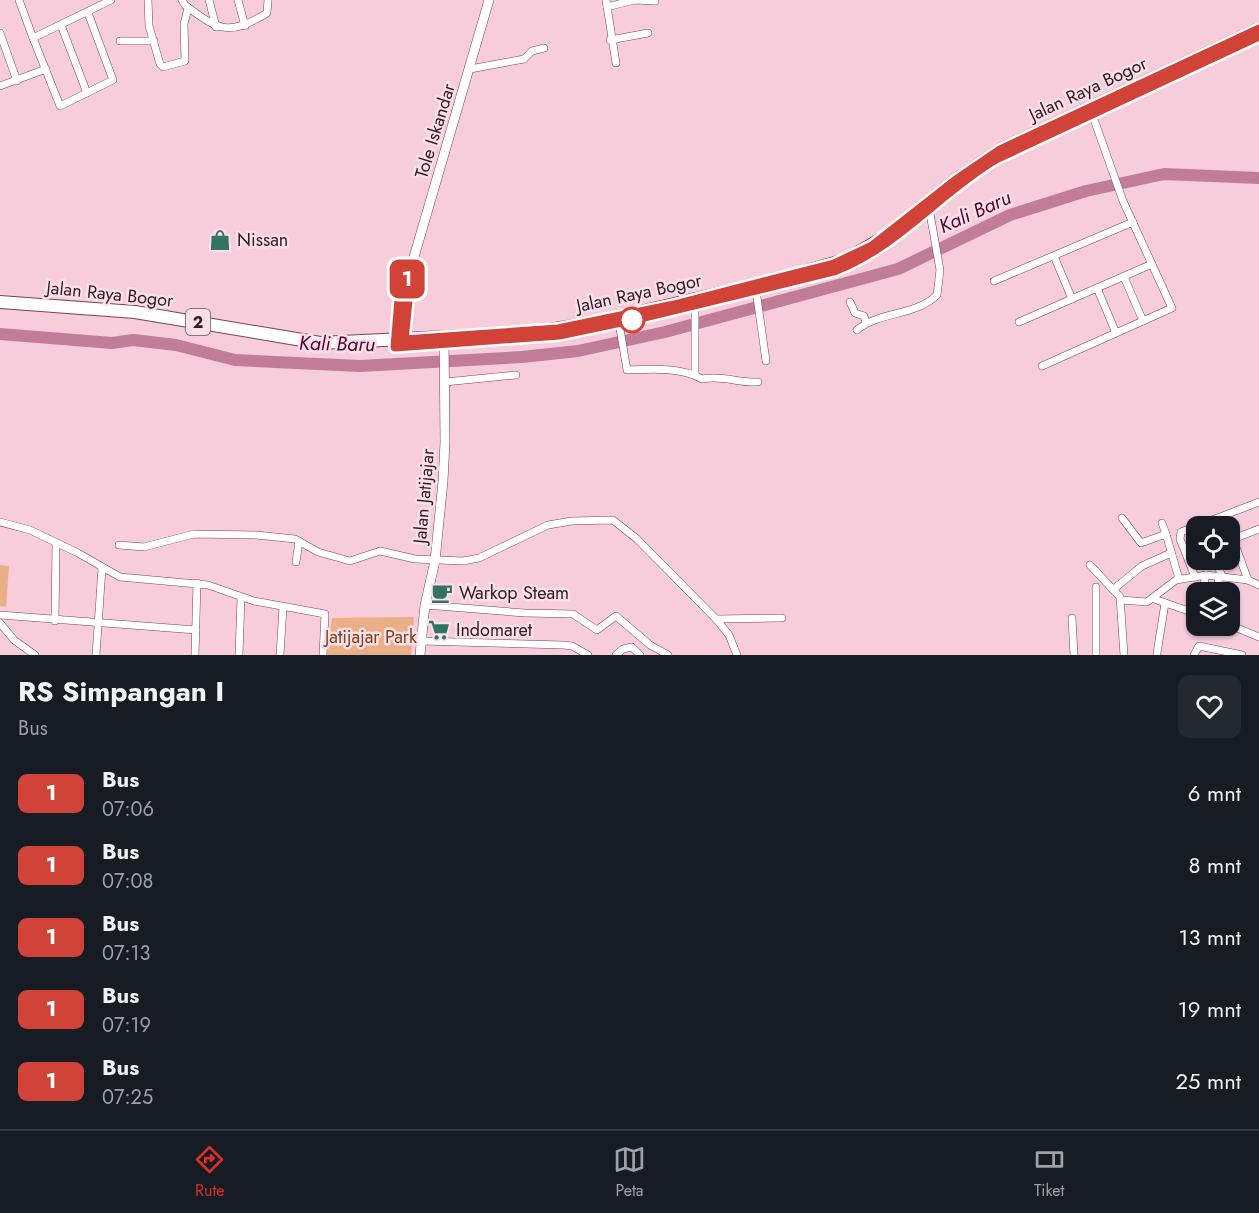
<!DOCTYPE html>
<html lang="id">
<head>
<meta charset="utf-8">
<style>
  body { margin:0; font-family:Jost,sans-serif; background:#242831; color:#f1f3f6; height:100vh; display:flex; flex-direction:column; font-size:22px; white-space:nowrap }
  * { box-sizing:border-box; margin:0 }
  p { font-size:20px; color:#9ea1a6 }
  .icon { flex:none; width:33px; height:33px; fill:none; stroke:currentColor; stroke-width:2; stroke-linecap:round; stroke-linejoin:round }
  .map { position:relative; height:655px; overflow:hidden }
  .details { display:flex; flex-direction:column; background:#171b24; flex:1 }
  .details>* { flex:none }
  .badge { padding:0 12px; border-radius:9px; font-size:21px; line-height:39px }
  .controls { position:absolute; left:1186px; top:516px; display:grid; gap:12px }
  .controls a { display:grid; place-items:center; width:54px; height:54px; border-radius:12px; background:#171b24; box-shadow:0 2px 4px #0004; font-size:30px }
  .map>.badge { position:absolute; translate:-50% -50%; box-shadow:0 0 0 3px #fff }
  .round { display:grid; place-items:center; flex:none; width:63px; height:63px; border-radius:12px; background:#242831 }
  .summary { display:flex; align-items:center; justify-content:space-between; height:102px; padding:0 18px }
  h1 { font-size:28px; font-weight:700; line-height:45px }
  ul { padding:0; list-style:none }
  li { display:flex; align-items:center; gap:18px; height:72px; padding:0 18px }
  li div { flex:1 }
  li b { display:block; font-size:22px }
  li em { font-style:normal }
  li .badge { min-width:66px; font-weight:700; text-align:center }
  .tabs { display:flex; justify-content:space-around; align-items:center; height:84px; border-top:2px solid #363941; background:#171b24; font-size:16px; color:#9ea1a6 }
  .tabs a { display:grid; justify-items:center; gap:3px }
  .tabs .selected { color:#d93025 }
  .map>svg:first-child { display:block }
</style>
</head>
<body>
<div class="map">
<svg width="1259" height="655" viewBox="0 0 1259 655">
  <rect width="100%" height="100%" fill="#f7cddc"/>
  <!-- green -->
  <g fill="#ebaf87">
    <polygon points="0,565 9,566 6,607 0,606"/>
    <polygon points="414,617 411,655 327,655 332,618"/>
  </g>
  <g fill="none" stroke-linecap="round" stroke-linejoin="round">
    <!-- river -->
    <polyline stroke="#c17d98" stroke-width="12" points="0,334 112,343 133,340 176,345 235,360 360,366 522,357 578,351 665,332 898,269 1010,215 1086,191 1164,174 1259,178"/>
    <defs>
      <g id="street">
        <polyline points="19,0 33,38"/>
        <polyline points="148,0 149,26 160,64 163,67 185,61 184,24 188,8"/>
        <path d="M182 0 185 5C219 31 229 36 267 13L268 0"/>
        <polyline points="209,0 216,27"/>
        <polyline points="238,0 245,26"/>
        <polyline points="606,0 616,63"/>
        <polyline points="607,7 634,0 655,1"/>
        <polyline points="88,13 113,80 60,106 33,38 111,0"/>
        <polyline points="61,25 87,93"/>
        <polyline points="0,33 17,81"/>
        <polyline points="610,40 648,33"/>
        <polyline points="120,41 154,41"/>
        <polyline points="470,69 524,59 532,51 544,48"/>
        <polyline points="0,86 46,69"/>
        <polyline points="1054,256 1072,299"/>
        <polyline points="1124,277 1143,321"/>
        <polyline points="994,281 1133,222"/>
        <polyline points="1097,288 1116,333"/>
        <polyline points="756,290 766,361"/>
        <polyline points="850,302 855,313 864,316 866,322"/>
        <polyline points="1019,322 1152,264"/>
        <path d="M619 323 627 370C652 369 681 367 702 379 722 375 738 383 758 382"/>
        <path d="M857 330C880 311 916 316 937 295L940 270 928 202"/>
        <polyline points="1042,366 1172,308 1123,201 1090,108"/>
        <polyline points="695,373 695,305"/>
        <polyline points="445,382 516,375"/>
        <polyline points="1122,518 1141,543 1166,534 1179,579"/>
        <polyline points="0,522 30,530 78,553 120,577 208,585 254,601 325,614 323,655"/>
        <polyline points="1162,523 1166,534"/>
        <polyline points="1230,531 1248,580"/>
        <polyline points="1233,539 1259,529"/>
        <polyline points="119,545 144,547 194,534 256,535 295,539 318,552 350,561 380,551 415,559 463,561 479,558 548,525 572,521 613,520 637,539 716,619 782,618"/>
        <polyline points="1216,560 1222,577"/>
        <polyline points="296,562 299,541"/>
        <polyline points="1090,565 1120,597 1124,655"/>
        <polyline points="1195,577 1180,539 1181,532 1259,502"/>
        <polyline points="1096,587 1096,655"/>
        <polyline points="1115,588 1142,566 1171,553"/>
        <polyline points="1202,592 1206,575"/>
        <polyline points="1217,592 1219,576"/>
        <polyline points="1154,599 1197,614"/>
        <polyline points="1121,600 1147,602 1176,580 1206,575 1248,580 1259,585"/>
        <polyline points="425,605 525,613 573,614 597,630 616,616 650,645 668,655"/>
        <polyline points="0,615 196,630"/>
        <polyline points="1072,618 1074,655"/>
        <polyline points="716,619 729,635 737,655"/>
        <polyline points="55,621 56,543"/>
        <polyline points="0,623 14,640 35,655"/>
        <polyline points="1230,625 1259,637"/>
        <polyline points="422,641 563,645 572,646 588,655"/>
        <polyline points="1157,653 1165,603"/>
        <polyline points="96,655 102,568"/>
        <polyline points="195,655 197,583"/>
        <polyline points="239,655 241,598"/>
        <polyline points="280,655 283,607"/>
        <polyline points="616,655 623,649 632,647 640,655"/>
        <polyline points="1194,655 1199,646 1242,655"/>
      </g>
      <g id="secondary">
        <polyline points="404,346 406,307 414,257 489,0"/>
        <polyline points="395,347 398,305 406,282"/>
        <polyline points="420,655 425,605 435,561 443,481 445,442 444,338"/>
      </g>
      <polyline id="highway" points="0,302 135,312 320,343 530,333 593,323 773,281 845,260 883,238 956,180 1000,150 1259,29"/>
    </defs>
    <!-- street casing -->
    <use href="#street" stroke="#7a4058" stroke-width="8"/>
    <!-- secondary casing -->
    <use href="#secondary" stroke="#7a4058" stroke-width="10"/>
    <!-- highway casing -->
    <use href="#highway" stroke="#7a4058" stroke-width="14"/>
    <!-- street -->
    <use href="#street" stroke="#fff" stroke-width="7"/>
    <!-- secondary -->
    <use href="#secondary" stroke="#fff" stroke-width="9"/>
    <!-- highway -->
    <use href="#highway" stroke="#fff" stroke-width="12"/>
  </g>
  <g fill="none" stroke-linecap="round" stroke-linejoin="round">
    <defs>
      <path id="line" d="M1259 29 1000 150 956 180 872 246 834 264 674 305 558 329 404 340 411 271 399 300 395 347 559 335 645 317 834 271C897 247 939 193 996 159L1259 36"/>
    </defs>
    <!-- line casing -->
    <use href="#line" stroke="#fff" stroke-width="14"/>
    <!-- line -->
    <use href="#line" stroke="#d14338" stroke-width="9"/>
  </g>
  <!-- icons -->
  <defs>
    <symbol id="shop-bare" viewBox="-9 -9 18 18"><path d="M-5-2.5h2.3a2.7 3.5 0 0 1 5.4 0H5L5.5 6h-11ZM-1.5-2.5h3a1.5 2.3 0 0 0-3 0Z" fill="#327363" stroke="#fbdfe9" stroke-width="2.5" paint-order="stroke"/></symbol>
    <symbol id="cafe-bare" viewBox="-9 -9 18 18"><path d="M-5.5-4.5H6V0H3Q3 3.5 0 3.5H-2.5Q-5.5 3.5-5.5 0ZM3-3.2v2h1.7v-2ZM-6 4.5H4V6H-6Z" fill="#327363" stroke="#fbdfe9" stroke-width="2.5" paint-order="stroke"/></symbol>
    <symbol id="supermarket-bare" viewBox="-9 -9 18 18"><path d="M-6-5.5h2.5l.6 2H6L4.5 2H-2.5L-4.4-4H-6ZM-1.5 3.2a1.3 1.3 0 1 0 .1 0ZM3 3.2a1.3 1.3 0 1 0 .1 0Z" fill="#327363" stroke="#fbdfe9" stroke-width="2.5" paint-order="stroke"/></symbol>
  </defs>
  <g fill-rule="evenodd">
    <use href="#shop-bare" x="205" y="225" width="30" height="30"/>
    <use href="#cafe-bare" x="427" y="578" width="30" height="30"/>
    <use href="#supermarket-bare" x="424" y="615" width="30" height="30"/>
  </g>
  <!-- markers -->
  <circle fill="#fff" stroke="#d14338" stroke-width="3" cx="632" cy="320" r="12"/>
  <g text-anchor="middle" dominant-baseline="central" stroke-width="5" stroke-linejoin="round" paint-order="stroke">
    <!-- shield labels -->
    <rect fill="#fbdfe9" stroke="#6e545e" stroke-width="1.5" x="186" y="309" width="24" height="26" rx="4.5"/>
    <g font-size="16" font-weight="bold" fill="#311822">
      <text x="198" y="322">2</text>
    </g>
    <!-- street labels -->
    <g font-size="18" fill="#311822" stroke="#fbdfe9">
      <text transform="translate(1088 89) rotate(-25)">Jalan Raya Bogor</text>
      <text transform="translate(435 131) rotate(-73)">Tole Iskandar</text>
      <text transform="translate(639 293) rotate(-12)">Jalan Raya Bogor</text>
      <text transform="translate(110 294) rotate(6)">Jalan Raya Bogor</text>
      <text transform="translate(424 496) rotate(-85)">Jalan Jatijajar</text>
    </g>
    <!-- poi labels -->
    <g font-size="18" fill="#311822" stroke="#fbdfe9" text-anchor="start">
      <text x="237" y="240">Nissan</text>
      <text x="459" y="593">Warkop Steam</text>
      <text x="456" y="630">Indomaret</text>
    </g>
    <!-- park labels -->
    <g font-size="18" fill="#7b4215" stroke="#fbdfe9">
      <text x="371" y="637">Jatijajar Park</text>
    </g>
    <!-- water labels -->
    <g font-size="20" font-style="italic" fill="#53002e" stroke="#fbdfe9">
      <text transform="translate(975 212) rotate(-24)">Kali Baru</text>
      <text transform="translate(337 344) rotate(1)">Kali Baru</text>
    </g>
  </g>
</svg>
<div class="controls">
<a><svg class="icon" aria-label="locate" viewBox="0 0 24 24"><circle cx="12" cy="12" r="6"/><path d="M12 2v4M12 18v4M2 12h4M18 12h4"/></svg></a>
<a><svg class="icon" aria-label="layers" viewBox="0 0 24 24"><path d="M12 4l9 5-9 5-9-5zM3 14l9 5 9-5"/></svg></a>
</div>
<b class="badge" style="left:407px;top:279px;background:#d14338;color:#fff">1</b>
</div>
<section class="details">
<div class="summary"><div><h1>RS Simpangan I</h1><p>Bus</p></div><a class="round"><svg class="icon" aria-label="heart" viewBox="0 0 24 24"><path d="M12 20l-8-8c-3-5 5-10 8-4 3-6 11-1 8 4z"/></svg></a></div>
<ul>
<li><span class="badge" style="background:#d14338;color:#fff">1</span><div><b>Bus</b><p>07:06</p></div><em>6 mnt</em></li>
<li><span class="badge" style="background:#d14338;color:#fff">1</span><div><b>Bus</b><p>07:08</p></div><em>8 mnt</em></li>
<li><span class="badge" style="background:#d14338;color:#fff">1</span><div><b>Bus</b><p>07:13</p></div><em>13 mnt</em></li>
<li><span class="badge" style="background:#d14338;color:#fff">1</span><div><b>Bus</b><p>07:19</p></div><em>19 mnt</em></li>
<li><span class="badge" style="background:#d14338;color:#fff">1</span><div><b>Bus</b><p>07:25</p></div><em>25 mnt</em></li>
</ul>
</section>
<nav class="tabs">
<a class="selected"><svg class="icon" aria-label="directions" viewBox="0 0 24 24"><path d="M12 3l9 9-9 9-9-9zM9 14v-3h6M13 9l2 2-2 2"/></svg>Rute</a>
<a><svg class="icon" aria-label="map" viewBox="0 0 24 24"><path d="M3 6l6-2 6 2 6-2v14l-6 2-6-2-6 2zM9 4v14M15 6v14"/></svg>Peta</a>
<a><svg class="icon" aria-label="tickets" viewBox="0 0 24 24"><path d="M3 7h18v10H3zM15 7v10"/></svg>Tiket</a>
</nav>
</body>
</html>
